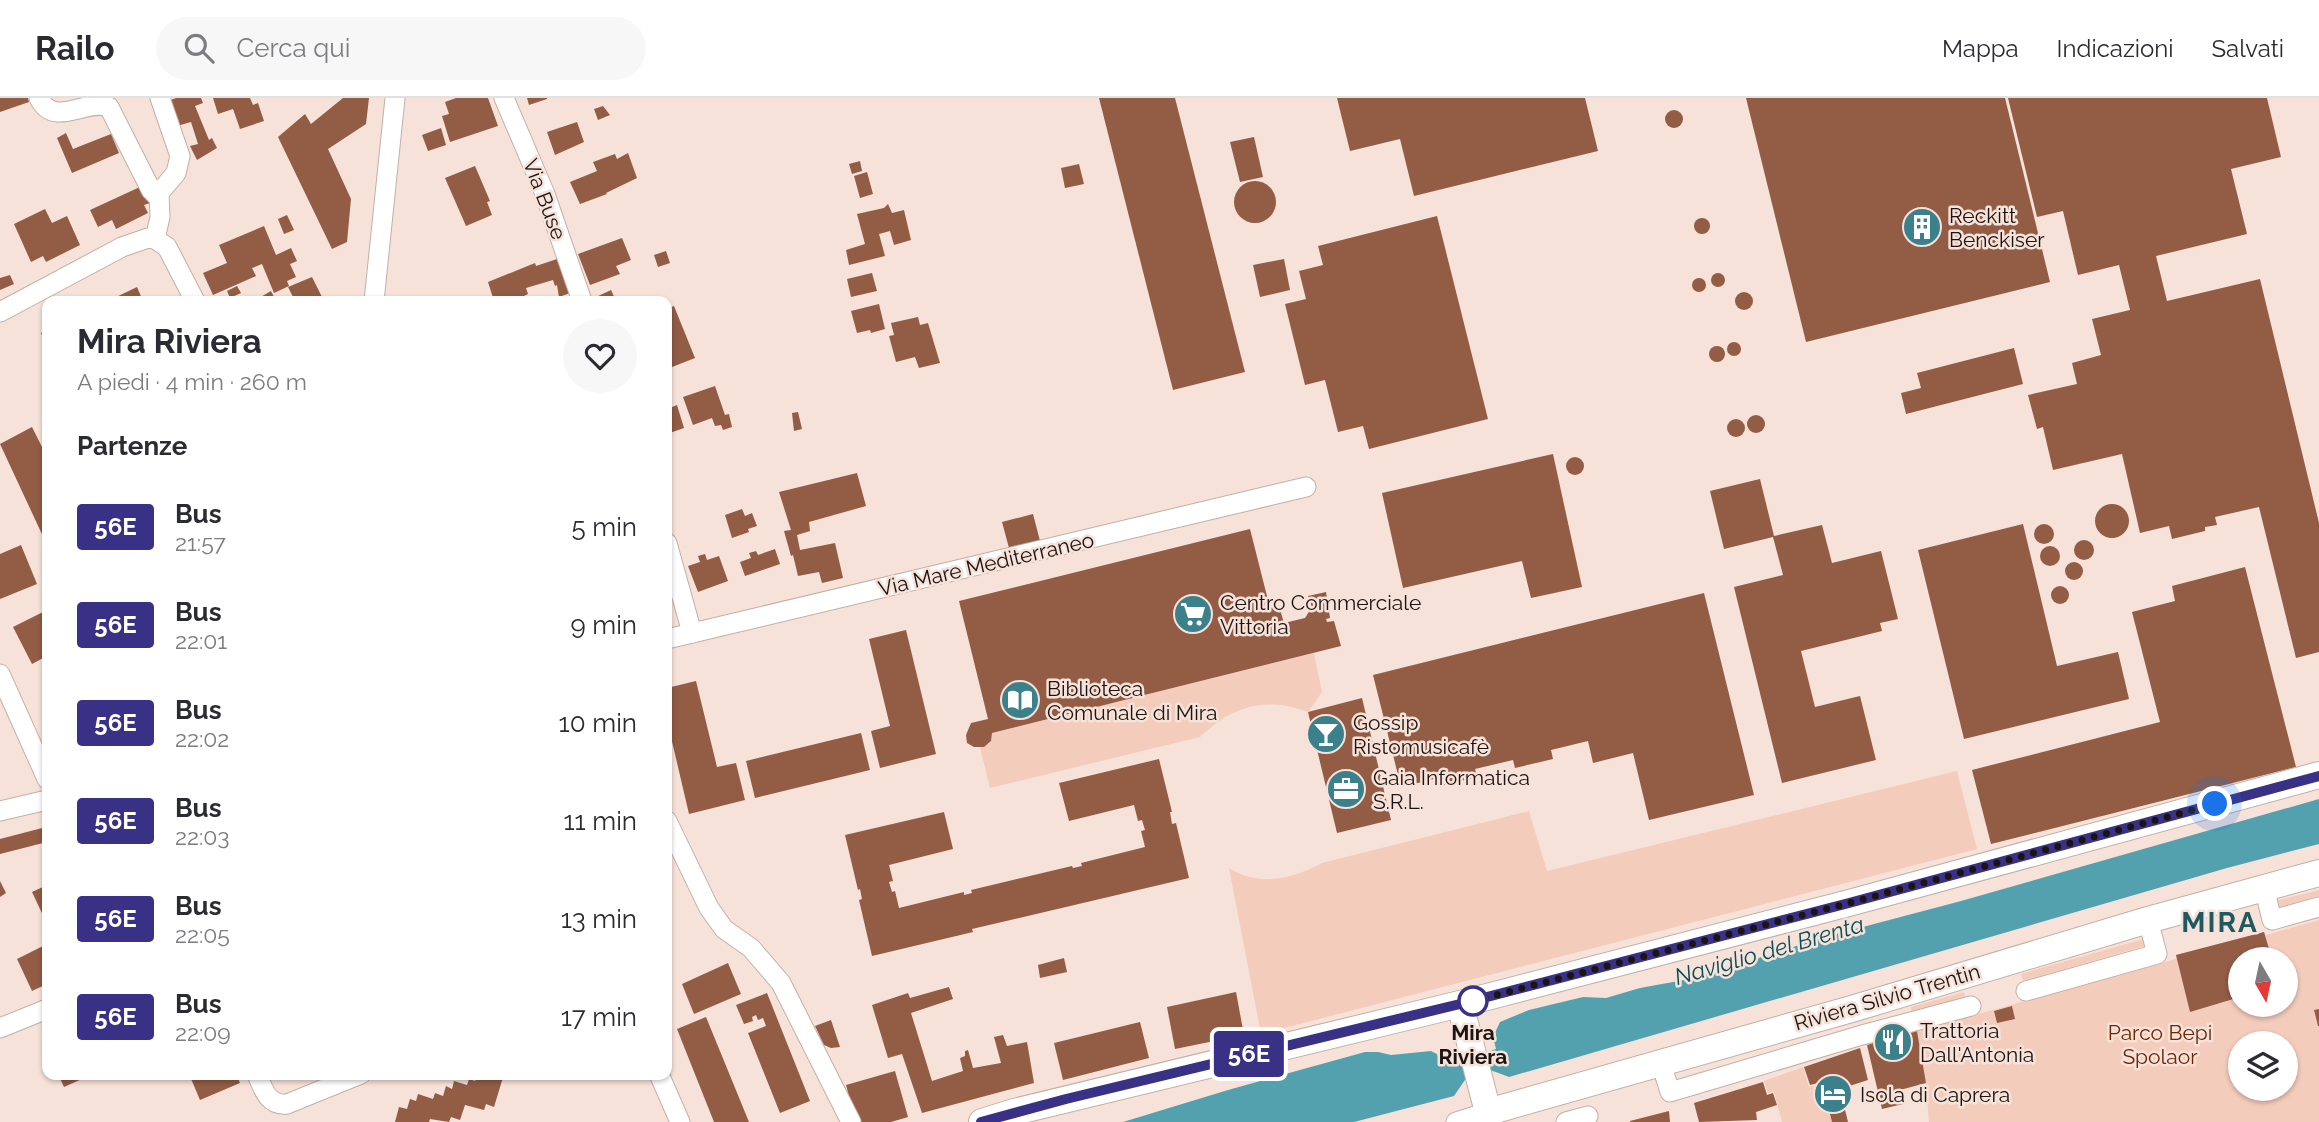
<!DOCTYPE html>
<html lang="it">
<head>
<meta charset="utf-8">
<style>
  body { margin:0; font-family:Raleway,sans-serif; background:#f7f7f7; color:#2b2b33; height:100vh; display:flex; flex-direction:column; font-size:26px; white-space:nowrap }
  * { box-sizing:border-box; margin:0 }
  p { font-size:23px; color:#7c7c81 }
  .icon { flex:none; width:38px; height:38px; fill:none; stroke:currentColor; stroke-width:2; stroke-linecap:round; stroke-linejoin:round }
  .map { position:relative; flex:1; overflow:hidden }
  .drawer { position:absolute; left:42px; top:198px; width:630px; height:784px; display:flex; flex-direction:column; background:#fff; border-radius:14px; box-shadow:0 2px 5px #0004 }
  .drawer>* { flex:none }
  .badge { padding:0 14px; border-radius:5px; font-size:24px; line-height:46px }
  .needle { width:46px; rotate:171deg }
  .tools { position:absolute; left:2228px; top:849px; display:grid; gap:14px }
  .tools a { display:grid; place-items:center; width:70px; height:70px; border-radius:50%; background:#fff; box-shadow:0 2px 5px #0004; font-size:35px }
  .you { position:absolute; width:35px; height:35px; margin:-18px; border:5px solid #fff; border-radius:50%; background:#1a73e8; box-shadow:0 0 0 10px #1a73e833 }
  .map>.badge { position:absolute; translate:-50% -50%; box-shadow:0 0 0 4px #fff }
  h2 { padding:0 35px; font-size:26px; line-height:63px }
  .round { display:grid; place-items:center; flex:none; width:74px; height:74px; border-radius:37px; background:#f7f7f7 }
  .head { display:flex; align-items:center; justify-content:space-between; height:119px; padding:0 35px }
  h1 { font-size:33px; font-weight:700; line-height:52px }
  ul { padding:0; list-style:none }
  li { display:flex; align-items:center; gap:21px; height:98px; padding:0 35px }
  li div { flex:1 }
  li b { display:block; font-size:26px }
  li em { font-style:normal }
  li .badge { min-width:77px; font-weight:700; text-align:center }
  header { display:flex; align-items:center; gap:42px; box-sizing:border-box; height:98px; padding:0 35px; background:#fff; border-bottom:2px solid #e1e1e2 }
  header strong { font-size:33px }
  nav { display:flex; gap:38px; margin-inline-start:auto; font-size:24px }
  .search { width:490px; height:63px; background:#f7f7f7; display:flex; align-items:center; gap:18px; box-sizing:border-box; padding:0 24px; border-radius:38px; color:#7c7c81; font-size:26px }
  .map>svg:first-child { display:block }
</style>
</head>
<body>
<header>
<strong>Railo</strong>
<div class="search"><svg class="icon" aria-label="search" viewBox="0 0 24 24"><circle cx="10" cy="10" r="6"/><path d="M15 15l6 6"/></svg>Cerca qui</div>
<nav><a>Mappa</a><a>Indicazioni</a><a>Salvati</a></nav>
</header>
<div class="map">
<svg width="2319" height="1024" viewBox="0 0 2319 1024">
  <rect width="100%" height="100%" fill="#f7e2d9"/>
  <!-- green -->
  <g fill="#f4ccbc" fill-rule="evenodd">
    <path d="M1314 555 1322 594 1308 614C1266 598 1232 608 1200 639L990 690 980 649 990 645 992 635Z"/>
    <path d="M1957 673 1977 751 1261 936 1229 770C1259 789 1293 781 1322 765L1529 713 1547 773Z"/>
    <polygon points="2319,792 2319,799 2277,810 2275,803"/>
    <path d="M2319 822V1024H1929L1926 985 1917 933 2176 861V857L2264 834 2266 837ZM2240 861H2286V906H2240ZM2240 945H2286V990H2240Z"/>
    <polygon points="2147,840 2148,847 2023,883 2021,876"/>
    <polygon points="1964,894 1966,900 1912,916 1911,909"/>
    <polygon points="1803,969 1809,989 1820,986 1825,994 1832,1024 1782,1024 1774,994 1768,995 1764,983"/>
  </g>
  <!-- water -->
  <polygon fill="#53a1ae" points="2319,701 2319,746 2227,770 1509,979 1493,973 1467,979 1454,998 1354,1024 1123,1024 1228,992 1365,954 1378,954 1391,957 1431,953 1437,956 1439,961 1449,958 1451,965 1496,951 1493,939 1500,924 1529,912 1583,899 1606,900 1640,890 1695,880 1825,839 1961,803"/>
  <!-- building -->
  <g fill="#925c45">
    <polygon points="0,0 28,0 29,4 0,14"/>
    <polygon points="176,0 201,0 203,5 195,8 209,42 212,40 217,50 197,62 190,48 198,46 191,24 177,28 168,3"/>
    <polygon points="213,0 250,0 253,7 258,5 264,23 240,31 233,11 218,16"/>
    <polygon points="343,0 369,0 366,26 328,51 351,101 347,144 332,151 278,39 305,16 311,26"/>
    <polygon points="456,0 488,0 498,28 450,44 442,18 449,16 445,4"/>
    <polygon points="527,0 547,0 547,1 529,7"/>
    <polygon points="1099,0 1175,0 1245,274 1173,292"/>
    <polygon points="1337,0 1585,0 1598,53 1414,98 1400,41 1350,53"/>
    <polygon points="1746,0 2005,0 2050,184 1806,244"/>
    <polygon points="2008,0 2267,0 2281,59 2231,71 2247,136 2156,158 2167,203 2260,181 2319,425 2319,554 2296,560 2259,409 2215,419 2217,427 2205,429 2205,433 2172,441 2169,428 2140,435 2122,356 2053,372 2043,329 2037,331 2028,297 2077,286 2072,265 2101,257 2092,221 2130,212 2119,167 2078,177 2063,113 2037,119"/>
    <polygon points="603,8 610,17 598,22 594,11"/>
    <circle cx="1674" cy="21" r="9"/>
    <polygon points="577,24 584,44 555,57 547,34"/>
    <polygon points="441,30 446,47 428,53 422,37"/>
    <polygon points="66,35 73,51 111,36 119,55 72,75 57,40"/>
    <polygon points="1254,39 1263,79 1240,84 1230,44"/>
    <polygon points="628,55 637,80 606,95 607,96 580,106 570,84 597,73 593,64 615,56 617,61"/>
    <polygon points="860,63 862,73 852,76 849,66"/>
    <polygon points="1079,66 1084,86 1065,90 1061,70"/>
    <polygon points="475,68 490,103 487,104 492,117 466,128 445,80"/>
    <polygon points="867,74 873,96 860,100 854,78"/>
    <circle cx="1255" cy="104" r="21"/>
    <polygon points="142,88 150,105 144,107 148,115 116,131 112,122 98,129 90,112"/>
    <polygon points="888,106 892,115 904,112 911,142 894,147 890,133 879,136 885,158 849,167 846,152 865,146 857,116 884,110"/>
    <polygon points="45,111 52,125 67,118 80,147 46,164 43,158 31,164 14,126"/>
    <polygon points="287,117 294,132 284,136 278,121"/>
    <polygon points="1437,118 1488,321 1369,351 1363,328 1338,334 1325,282 1305,287 1285,206 1306,201 1299,173 1323,167 1318,148"/>
    <circle cx="1702" cy="128" r="8"/>
    <polygon points="264,128 276,157 291,150 297,163 290,166 296,179 287,183 289,188 274,195 262,166 252,170 256,178 213,197 203,175 227,165 219,147"/>
    <polygon points="622,140 631,162 616,168 620,176 590,187 578,156"/>
    <polygon points="666,153 670,165 658,169 654,157"/>
    <polygon points="560,160 570,195 559,199 557,187 555,188 553,182 526,190 528,196 524,198 525,203 494,203 488,184 535,165 536,168"/>
    <polygon points="1284,161 1290,192 1260,199 1253,167"/>
    <circle cx="1718" cy="182" r="7"/>
    <polygon points="872,175 877,193 851,199 847,181"/>
    <polygon points="10,177 14,186 0,192 0,180"/>
    <polygon points="312,179 324,203 295,203 288,189"/>
    <circle cx="1699" cy="187" r="7"/>
    <polygon points="237,188 241,195 230,200 227,193"/>
    <polygon points="137,189 143,203 108,203"/>
    <polygon points="611,192 616,203 593,203 592,201"/>
    <polygon points="271,193 276,203 260,203 259,200"/>
    <circle cx="1744" cy="203" r="9"/>
    <polygon points="879,206 885,231 871,235 870,232 857,235 851,213"/>
    <polygon points="674,208 695,260 667,271 667,244 669,242 667,211"/>
    <polygon points="918,219 920,227 928,225 940,265 919,270 915,259 896,264 889,238 894,237 891,225"/>
    <polygon points="47,232 47,248 41,235"/>
    <circle cx="1734" cy="251" r="7"/>
    <circle cx="1717" cy="256" r="8"/>
    <polygon points="2014,250 2023,286 1906,316 1901,295 1921,290 1917,275"/>
    <polygon points="715,288 725,317 729,316 732,329 723,332 721,327 715,328 712,320 693,327 683,299"/>
    <polygon points="677,307 684,330 667,336 667,311"/>
    <polygon points="798,314 802,331 794,333 792,315"/>
    <circle cx="1756" cy="326" r="9"/>
    <circle cx="1736" cy="330" r="9"/>
    <polygon points="32,329 42,349 44,348 47,356 47,447 0,346"/>
    <polygon points="1553,356 1582,489 1531,500 1522,463 1403,490 1382,395"/>
    <circle cx="1575" cy="368" r="9"/>
    <polygon points="857,375 866,408 809,424 810,433 797,437 800,452 835,445 843,480 822,485 819,474 798,478 793,457 791,458 784,433 791,432 779,394"/>
    <polygon points="1760,381 1774,438 1822,427 1832,465 1881,453 1898,521 1880,525 1882,533 1801,553 1815,609 1860,598 1876,662 1782,685 1734,489 1783,477 1773,439 1724,451 1710,393"/>
    <circle cx="2112" cy="423" r="17"/>
    <polygon points="742,411 745,418 752,415 757,428 748,431 749,434 732,440 725,417"/>
    <polygon points="1033,416 1040,443 1009,450 1002,424"/>
    <circle cx="2044" cy="436" r="10"/>
    <polygon points="2023,426 2057,568 2118,554 2129,601 1964,641 1918,452"/>
    <polygon points="1250,431 1270,510 1279,508 1284,525 1305,520 1312,509 1308,498 1326,494 1330,520 1326,521 1327,524 1334,523 1341,548 992,635 991,643 984,649 974,649 967,645 966,637 971,625 988,621 959,503"/>
    <circle cx="2084" cy="452" r="10"/>
    <polygon points="21,447 37,486 0,501 0,456"/>
    <circle cx="2050" cy="458" r="10"/>
    <polygon points="775,451 780,466 745,478 740,464 751,460 749,455 756,453 758,457"/>
    <polygon points="705,456 707,462 719,458 728,483 698,494 688,468 700,464 698,458"/>
    <circle cx="2074" cy="473" r="9"/>
    <polygon points="2245,469 2296,669 1991,746 1972,672 2160,624 2132,514 2175,503 2172,488"/>
    <circle cx="2060" cy="497" r="9"/>
    <polygon points="1704,495 1754,697 1649,722 1633,655 1593,665 1588,643 1551,652 1553,661 1515,670 1513,662 1475,671 1477,679 1441,688 1439,680 1401,689 1373,577"/>
    <polygon points="47,512 47,558 32,566 13,529"/>
    <polygon points="906,532 936,656 880,670 871,633 890,628 869,541"/>
    <polygon points="696,583 717,669 736,665 745,702 689,716 667,622 667,590"/>
    <polygon points="1362,600 1391,722 1337,735 1308,614"/>
    <polygon points="861,635 870,672 755,700 746,663"/>
    <polygon points="1159,661 1172,714 1170,714 1172,726 1176,725 1189,780 972,831 973,834 872,858 859,802 862,801 860,791 858,792 845,737 944,714 953,751 889,767 893,783 889,784 892,794 895,793 899,810 964,794 964,797 972,795 971,792 1072,768 1073,770 1082,768 1081,765 1145,749 1141,733 1145,732 1142,722 1138,723 1134,707 1069,723 1059,685"/>
    <polygon points="46,729 47,744 0,756 0,741"/>
    <polygon points="0,783 6,795 0,799"/>
    <polygon points="47,787 47,826 32,794"/>
    <polygon points="2264,834 2272,861 2240,861 2240,899 2190,914 2176,857"/>
    <polygon points="47,846 47,886 32,893 17,861"/>
    <polygon points="1064,860 1067,874 1040,880 1038,867"/>
    <polygon points="728,865 741,896 694,916 682,886"/>
    <polygon points="949,889 953,901 911,915 932,983 963,973 960,960 965,958 965,953 968,952 973,970 1001,965 994,939 1003,937 1007,948 1027,944 1034,985 922,1015 902,956 888,960 872,907 908,895 910,900"/>
    <polygon points="1236,894 1244,937 1175,951 1167,909"/>
    <polygon points="767,895 810,1003 780,1015 748,935 766,928 763,920 758,922 756,917 752,919 753,923 744,926 736,907"/>
    <polygon points="2012,908 2015,921 1997,925 1994,913"/>
    <polygon points="2319,911 2319,928 2318,928 2314,912"/>
    <polygon points="706,919 749,1024 714,1024 677,931"/>
    <polygon points="831,922 840,949 831,950 824,947 815,928"/>
    <polygon points="1140,924 1149,960 1063,982 1054,945"/>
    <polygon points="1917,933 1926,985 1900,992 1903,1006 1882,1011 1867,947"/>
    <polygon points="1860,950 1868,982 1840,991 1848,1024 1832,1024 1822,984 1810,987 1804,969"/>
    <polygon points="895,973 908,1019 891,1024 856,1024 846,987"/>
    <polygon points="58,976 93,976 64,989"/>
    <polygon points="189,976 236,976 240,985 200,1002"/>
    <polygon points="478,976 504,976 494,1009 486,1006 484,1012 465,1007 460,1022 451,1019 449,1024 430,1021 429,1024 395,1024 399,1009 407,1011 410,1001 416,1003 418,996 433,1001 435,995 443,998 446,988 452,991 454,983 467,987 469,981 475,983"/>
    <polygon points="1763,984 1767,997 1773,995 1777,1007 1756,1014 1757,1022 1699,1024 1694,1005"/>
    <polygon points="1669,1013 1670,1024 1630,1024 1630,1023"/>
  </g>
  <g fill="none" stroke-linecap="round" stroke-linejoin="round">
    <defs>
      <g id="street">
        <path d="M39 0C54 31 86 0 109 9L151 92 158 99"/>
        <polyline points="504,0 545,96 582,203"/>
        <polyline points="155,141 160,119 159,95 176,75 180,58 160,0"/>
        <polyline points="374,203 395,0"/>
        <polyline points="0,214 122,149 148,140 155,141 167,149 195,203"/>
        <polyline points="667,445 692,535"/>
        <polyline points="667,541 1306,389"/>
        <polyline points="0,576 47,681"/>
        <polyline points="0,713 47,702"/>
        <polyline points="667,723 709,810 724,831 751,850 781,885 851,1024"/>
        <polyline points="2264,789 2272,822 2319,809"/>
        <polyline points="2026,893 2157,856 2148,822"/>
        <polyline points="0,930 47,911"/>
        <polyline points="1661,965 1670,994 1862,937 1971,908"/>
        <path d="M257 976C263 991 268 1008 287 1006L361 976"/>
        <polyline points="659,976 680,1024"/>
        <polyline points="1456,1024 1488,1014 1492,1024"/>
        <polyline points="1566,1024 1588,1018"/>
      </g>
      <g id="secondary">
        <polyline points="1460,906 1488,1014 1855,910 2148,822 2319,775"/>
        <polyline points="982,1024 1014,1014 1460,906 1849,805 2319,677"/>
      </g>
    </defs>
    <!-- street casing -->
    <use href="#street" stroke="#c3afa6" stroke-width="21"/>
    <!-- secondary casing -->
    <use href="#secondary" stroke="#c3afa6" stroke-width="28"/>
    <!-- street -->
    <use href="#street" stroke="#fff" stroke-width="19"/>
    <!-- secondary -->
    <use href="#secondary" stroke="#fff" stroke-width="26"/>
  </g>
  <g fill="none" stroke-linecap="round" stroke-linejoin="round">
    <defs>
      <polyline id="line" points="981,1024 1066,1001 1460,906 1849,805 2319,678"/>
    </defs>
    <!-- line casing -->
    <use href="#line" stroke="#fff" stroke-width="16"/>
    <!-- line -->
    <use href="#line" stroke="#393185" stroke-width="10"/>
    <!-- walk -->
    <polyline stroke="#1c1411" stroke-width="7" stroke-dasharray="0 12.6" points="1473,903 1849,805 2215,706"/>
  </g>
  <!-- icons -->
  <defs>
    <symbol id="building-disc" viewBox="-11 -11 22 22"><circle r="9.5" fill="#3b818c" stroke="#f7e2d9"/><path d="M-4-6H4V6H1V3H-1V6H-4ZM-2.5-4.3h1.7v1.8h-1.7ZM.8-4.3h1.7v1.8H.8ZM-2.5-1h1.7V.8h-1.7ZM.8-1h1.7V.8H.8Z" fill="#fff"/></symbol>
    <symbol id="supermarket-disc" viewBox="-11 -11 22 22"><circle r="9.5" fill="#3b818c" stroke="#f7e2d9"/><path d="M-6-5.5h2.5l.6 2H6L4.5 2H-2.5L-4.4-4H-6ZM-1.5 3.2a1.3 1.3 0 1 0 .1 0ZM3 3.2a1.3 1.3 0 1 0 .1 0Z" fill="#fff"/></symbol>
    <symbol id="library-disc" viewBox="-11 -11 22 22"><circle r="9.5" fill="#3b818c" stroke="#f7e2d9"/><path d="M-6-4Q-3-5.5-.7-3.5V5Q-3 3-6 4ZM6-4Q3-5.5 .7-3.5V5Q3 3 6 4Z" fill="#fff"/></symbol>
    <symbol id="bar-disc" viewBox="-11 -11 22 22"><circle r="9.5" fill="#3b818c" stroke="#f7e2d9"/><path d="M-6-5H6L.8 .8V4.5H3.5V6h-7V4.5H-.8V.8Z" fill="#fff"/></symbol>
    <symbol id="office-disc" viewBox="-11 -11 22 22"><circle r="9.5" fill="#3b818c" stroke="#f7e2d9"/><path d="M-6-3h4V-5.5h4V-3h4V5H-6ZM-1-4.5V-3h2v-1.5ZM-6 0V1H6V0Z" fill="#fff"/></symbol>
    <symbol id="restaurant-disc" viewBox="-11 -11 22 22"><circle r="9.5" fill="#3b818c" stroke="#f7e2d9"/><path d="M-5-6h1v4h1v-4h1v4h1v-4h1v5L-1.5 .5V6h-2V.5L-5-1ZM5-6V6H3V1.5H1.5Q1.5-4 5-6Z" fill="#fff"/></symbol>
    <symbol id="hotel-disc" viewBox="-11 -11 22 22"><circle r="9.5" fill="#3b818c" stroke="#f7e2d9"/><path d="M-6-4.5h1.5V1H6V5H4.5V3h-9V5H-6ZM-4 0a1.8 1.8 0 1 1 3.6 0ZM.5 0V-2.5h3Q6-2.5 6 0Z" fill="#fff"/></symbol>
  </defs>
  <g fill-rule="evenodd">
    <use href="#building-disc" x="1900" y="107" width="44" height="44"/>
    <use href="#supermarket-disc" x="1171" y="494" width="44" height="44"/>
    <use href="#library-disc" x="998" y="580" width="44" height="44"/>
    <use href="#bar-disc" x="1304" y="614" width="44" height="44"/>
    <use href="#office-disc" x="1324" y="669" width="44" height="44"/>
    <use href="#restaurant-disc" x="1871" y="922" width="44" height="44"/>
    <use href="#hotel-disc" x="1811" y="974" width="44" height="44"/>
  </g>
  <!-- markers -->
  <circle fill="#fff" stroke="#393185" stroke-width="3.5" cx="1473" cy="903" r="14"/>
  <g text-anchor="middle" dominant-baseline="central" stroke-width="5" stroke-linejoin="round" paint-order="stroke">
    <!-- street labels -->
    <g font-size="21" fill="#1c1411" stroke="#f7e2d9">
      <text transform="translate(545 101) rotate(69)">Via Buse</text>
      <text transform="translate(986 466) rotate(-13)">Via Mare Mediterraneo</text>
      <text transform="translate(1887 899) rotate(-16)">Riviera Silvio Trentin</text>
    </g>
    <!-- poi labels -->
    <g font-size="21" fill="#1c1411" stroke="#f7e2d9" text-anchor="start">
      <text x="1949" y="117">Reckitt<tspan x="1949" dy="24">Benckiser</tspan></text>
      <text x="1220" y="504">Centro Commerciale<tspan x="1220" dy="24">Vittoria</tspan></text>
      <text x="1047" y="590">Biblioteca<tspan x="1047" dy="24">Comunale di Mira</tspan></text>
      <text x="1353" y="624">Gossip<tspan x="1353" dy="24">Ristomusicafè</tspan></text>
      <text x="1373" y="679">Gaia Informatica<tspan x="1373" dy="24">S.R.L.</tspan></text>
      <text x="1920" y="932">Trattoria<tspan x="1920" dy="24">Dall'Antonia</tspan></text>
      <text x="1860" y="996">Isola di Caprera</text>
    </g>
    <!-- stop labels -->
    <g font-size="21" font-weight="bold" fill="#1c1411" stroke="#f7e2d9">
      <text x="1473" y="934">Mira<tspan x="1473" dy="24">Riviera</tspan></text>
    </g>
    <!-- park labels -->
    <g font-size="21" fill="#6c2600" stroke="#f7e2d9">
      <text x="2160" y="934">Parco Bepi<tspan x="2160" dy="24">Spolaor</tspan></text>
    </g>
    <!-- water labels -->
    <g font-size="23" font-style="italic" fill="#054f58" stroke="#f7e2d9">
      <text transform="translate(1769 852) rotate(-16)">Naviglio del Brenta</text>
    </g>
    <!-- district labels -->
    <g font-size="28" font-weight="bold" letter-spacing="2" fill="#1f5861" stroke="#f7e2d9">
      <text x="2220" y="824">MIRA</text>
    </g>
  </g>
</svg>
<div class="tools">
<a><svg class="needle" viewBox="-14 -14 28 28"><path d="M0-13l5 13h-10z" fill="#e53935"/><path d="M0 13l5-13h-10z" fill="#7c7c81"/></svg></a>
<a><svg class="icon" aria-label="layers" viewBox="0 0 24 24"><path d="M12 4l9 5-9 5-9-5zM3 14l9 5 9-5"/></svg></a>
</div>
<div class="you" style="left:2215px;top:706px"></div>
<b class="badge" style="left:1249px;top:956px;background:#393185;color:#fff">56E</b>
<section class="drawer">
<div class="head"><div><h1>Mira Riviera</h1><p>A piedi · 4 min · 260 m</p></div><a class="round"><svg class="icon" aria-label="heart" viewBox="0 0 24 24"><path d="M12 20l-8-8c-3-5 5-10 8-4 3-6 11-1 8 4z"/></svg></a></div>
<h2>Partenze</h2>
<ul>
<li><span class="badge" style="background:#393185;color:#fff">56E</span><div><b>Bus</b><p>21:57</p></div><em>5 min</em></li>
<li><span class="badge" style="background:#393185;color:#fff">56E</span><div><b>Bus</b><p>22:01</p></div><em>9 min</em></li>
<li><span class="badge" style="background:#393185;color:#fff">56E</span><div><b>Bus</b><p>22:02</p></div><em>10 min</em></li>
<li><span class="badge" style="background:#393185;color:#fff">56E</span><div><b>Bus</b><p>22:03</p></div><em>11 min</em></li>
<li><span class="badge" style="background:#393185;color:#fff">56E</span><div><b>Bus</b><p>22:05</p></div><em>13 min</em></li>
<li><span class="badge" style="background:#393185;color:#fff">56E</span><div><b>Bus</b><p>22:09</p></div><em>17 min</em></li>
</ul>
</section>
</div>
</body>
</html>
